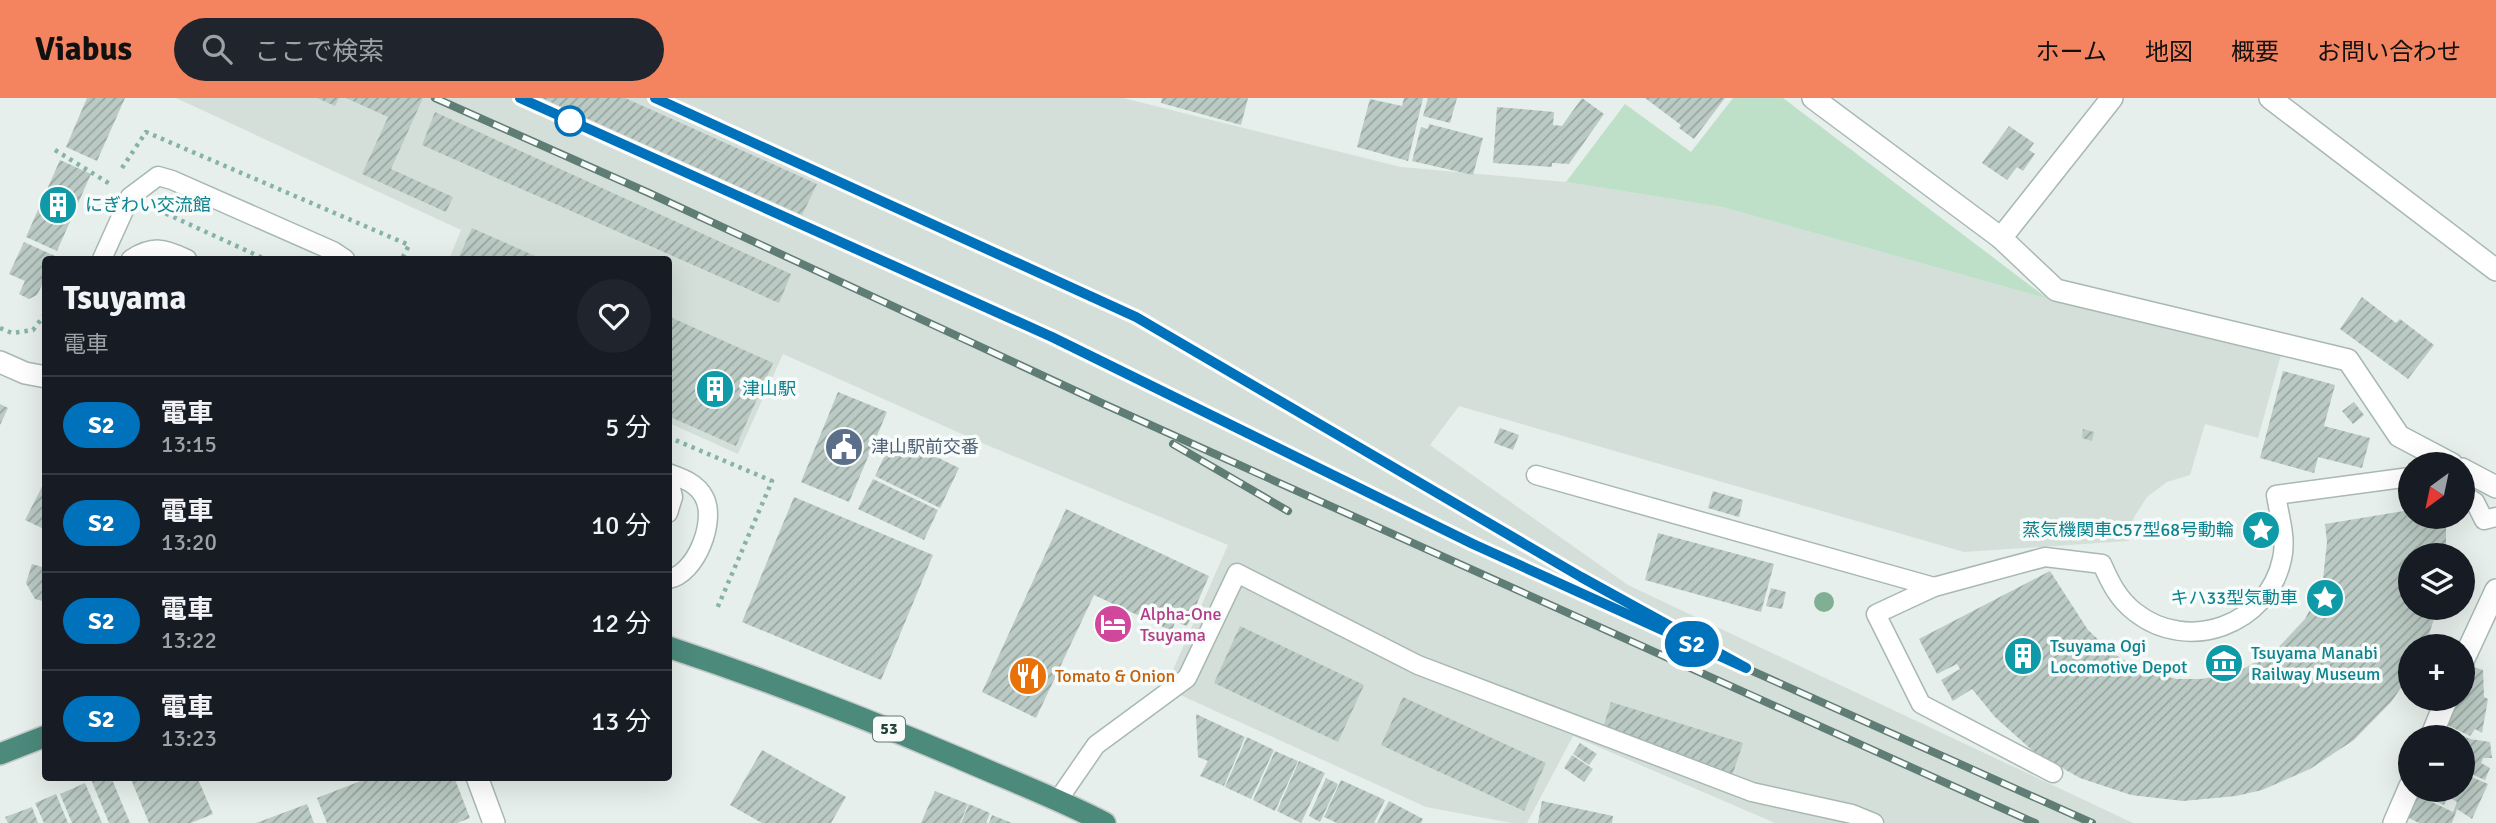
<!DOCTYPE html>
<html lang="ja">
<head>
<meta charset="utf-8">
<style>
  body { margin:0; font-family:Signika,"Noto Sans JP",sans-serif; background:#20242c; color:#f1f3f6; height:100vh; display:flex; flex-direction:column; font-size:26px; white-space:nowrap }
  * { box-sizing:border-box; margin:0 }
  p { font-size:23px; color:#9ea1a6 }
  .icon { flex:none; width:38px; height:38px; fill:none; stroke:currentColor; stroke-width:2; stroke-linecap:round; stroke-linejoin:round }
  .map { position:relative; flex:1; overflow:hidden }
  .side { position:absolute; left:42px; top:158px; width:630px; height:525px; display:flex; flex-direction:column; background:#171b24; border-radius:7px; box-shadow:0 7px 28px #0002 }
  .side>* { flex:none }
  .badge { padding:0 14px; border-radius:23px; font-size:24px; line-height:46px }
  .needle { width:46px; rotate:213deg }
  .controls { position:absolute; left:2398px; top:354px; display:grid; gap:14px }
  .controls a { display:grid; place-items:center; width:77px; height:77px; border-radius:50%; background:#171b24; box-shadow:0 7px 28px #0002; font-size:35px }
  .map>.badge { position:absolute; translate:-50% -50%; box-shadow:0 0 0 4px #fff }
  .round { display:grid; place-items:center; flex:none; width:74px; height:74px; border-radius:37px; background:#20242c }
  .headline { display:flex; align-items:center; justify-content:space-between; height:119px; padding:0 21px }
  h1 { font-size:33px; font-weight:800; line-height:52px }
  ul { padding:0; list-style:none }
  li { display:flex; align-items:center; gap:21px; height:98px; padding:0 21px; border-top:2px solid #363941 }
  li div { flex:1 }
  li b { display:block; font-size:26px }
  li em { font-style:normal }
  li .badge { min-width:77px; font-weight:700; text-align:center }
  header { display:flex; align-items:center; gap:42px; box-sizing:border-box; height:98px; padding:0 35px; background:#f4845f; color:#111 }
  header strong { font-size:33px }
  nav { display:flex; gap:38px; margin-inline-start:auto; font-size:24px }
  .search { width:490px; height:63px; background:#20242c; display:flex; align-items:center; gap:18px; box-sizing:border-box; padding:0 24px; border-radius:38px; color:#9ea1a6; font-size:26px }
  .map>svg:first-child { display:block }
</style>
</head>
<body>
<header>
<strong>Viabus</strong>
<div class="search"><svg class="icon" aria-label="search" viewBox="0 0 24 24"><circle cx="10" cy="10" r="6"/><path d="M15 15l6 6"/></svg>ここで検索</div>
<nav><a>ホーム</a><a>地図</a><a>概要</a><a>お問い合わせ</a></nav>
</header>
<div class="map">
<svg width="2496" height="725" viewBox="0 0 2496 725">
  <defs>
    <pattern id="building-hatch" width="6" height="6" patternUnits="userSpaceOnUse" patternTransform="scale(1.75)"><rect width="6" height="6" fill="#bbcac4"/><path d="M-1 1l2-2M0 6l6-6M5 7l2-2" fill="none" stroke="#98a6a0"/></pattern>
  </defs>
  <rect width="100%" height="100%" fill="#e6efeb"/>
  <!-- built -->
  <polygon fill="#d4dfda" points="176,0 1123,0 1401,69 1566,84 1722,109 2048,201 2281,257 2258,340 2205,326 2190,377 2167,384 2147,399 2134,419 2129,443 1964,454 1459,308 1430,347 1628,487 2133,725 1775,725 1573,638 1527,725 1512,725 1426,709 1165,590 1228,447 982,345 783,256 738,356 669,325 668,161 449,161 461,132"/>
  <!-- park -->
  <polygon fill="#bfe0c8" points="1733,0 1783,0 2048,201 1722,109 1566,84 1625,6 1691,54"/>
  <!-- building -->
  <g fill="url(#building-hatch)">
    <polygon points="87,0 125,0 97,63 66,49"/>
    <polygon points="317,0 339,0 335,8"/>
    <polygon points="346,0 423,0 391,71 453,99 446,114 362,76 388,19"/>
    <polygon points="542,0 625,0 817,86 802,117"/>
    <polygon points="1162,0 1248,0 1241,27 1161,5"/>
    <polygon points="1404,0 1423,0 1408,63 1357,49 1370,1 1402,8"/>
    <polygon points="1428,0 1457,0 1450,25 1423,18"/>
    <polygon points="1582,0 1604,16 1569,66 1552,65 1552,69 1493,65 1497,9 1554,14 1553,27 1562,28"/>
    <polygon points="1645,0 1725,0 1694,41 1679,30 1681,27"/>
    <polygon points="435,14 791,176 779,205 422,47"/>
    <polygon points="1429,26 1483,40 1473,77 1412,63 1421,29 1428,31"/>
    <polygon points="2009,28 2034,45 2029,52 2035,56 2023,73 2017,69 2007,82 1982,65"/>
    <polygon points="60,62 91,76 57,153 26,139"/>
    <polygon points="472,130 542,161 458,161"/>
    <polygon points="24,144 55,158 53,161 46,161 46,179 37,197 29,201 19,196 25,183 9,176"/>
    <polygon points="2362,199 2396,225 2400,221 2434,247 2408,281 2340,231"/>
    <polygon points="668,218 773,265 736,348 668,318"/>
    <polygon points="2283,273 2335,287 2324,328 2370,340 2362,370 2318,359 2314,375 2260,360"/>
    <polygon points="838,294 887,314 849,404 801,384"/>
    <polygon points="2354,304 2364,317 2353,326 2342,313"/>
    <polygon points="0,306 8,310 0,327"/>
    <polygon points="1500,330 1519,337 1513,352 1494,345"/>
    <polygon points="2083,331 2094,334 2092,343 2082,340"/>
    <polygon points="894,338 959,370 940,410 875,378"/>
    <polygon points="46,381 46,432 25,422"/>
    <polygon points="873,381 938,412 924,442 858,411"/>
    <polygon points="1713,393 1743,402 1739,419 1708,410"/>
    <polygon points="794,399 933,457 881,582 742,524"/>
    <polygon points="1066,411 1209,478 1187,528 1175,524 1172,533 1094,497 1036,620 982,594"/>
    <polygon points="2410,412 2410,418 2445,418 2446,432 2446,457 2410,457 2410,509 2438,509 2425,548 2410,548 2410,577 2391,604 2354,642 2310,671 2262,692 2236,698 2183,703 2131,697 2080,680 2034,654 1995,619 1972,591 1953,603 1941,582 1960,571 1957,566 1937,576 1919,541 2050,473 2088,532 2114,556 2134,568 2155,576 2177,581 2201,581 2236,575 2275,553 2305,521 2315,502 2323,481 2327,444 2325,426"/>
    <polygon points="1658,435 1774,466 1761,514 1645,482"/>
    <polygon points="32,466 46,470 46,504 35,501 26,485"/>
    <polygon points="1771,490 1786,494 1782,511 1766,508"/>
    <polygon points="1240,528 1364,587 1338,644 1214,585"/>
    <polygon points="2470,568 2483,572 2484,599 2488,601 2482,635 2475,631 2470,638 2445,626 2456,600 2462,600 2462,587"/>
    <polygon points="1403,599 1546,665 1524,713 1381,647"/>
    <polygon points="1611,604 1743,645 1731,681 1602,633"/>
    <polygon points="1196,616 1245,639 1224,688 1200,678 1208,663 1198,659"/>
    <polygon points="2445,629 2470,641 2490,644 2492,660 2483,660 2481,665 2490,670 2485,682 2462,672 2462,639 2440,639"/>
    <polygon points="1247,639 1274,652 1251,701 1225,689"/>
    <polygon points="1580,645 1597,656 1589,667 1573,656"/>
    <polygon points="762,652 846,699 831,725 762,725 730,707"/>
    <polygon points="1275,653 1298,663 1275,713 1253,702"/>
    <polygon points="1572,657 1593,671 1584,684 1564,670"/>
    <polygon points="1299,663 1325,675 1301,725 1277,713"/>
    <polygon points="2462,675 2488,686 2472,721 2457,711 2452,725 2419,725 2407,719 2417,697 2453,714 2457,704 2449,699 2453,691 2462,691"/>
    <polygon points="90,679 111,679 130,725 109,725"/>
    <polygon points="130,679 197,679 213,716 191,725 149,725"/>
    <polygon points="371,679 454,679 470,720 457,725 327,725 317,700"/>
    <polygon points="1326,680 1338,686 1320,724 1309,718"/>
    <polygon points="1341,682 1385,702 1374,725 1337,725 1324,719"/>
    <polygon points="85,685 102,725 72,725 60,696"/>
    <polygon points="2418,691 2451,691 2444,707 2417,695"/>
    <polygon points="935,693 968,706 960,725 921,725"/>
    <polygon points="56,696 68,725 44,725 35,705"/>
    <polygon points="1389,703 1423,721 1421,725 1377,725"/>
    <polygon points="1542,703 1613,718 1612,725 1538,725"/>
    <polygon points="307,706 314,725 256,725"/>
    <polygon points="969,706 990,715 986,725 961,725"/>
    <polygon points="32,709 38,725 8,725 5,719"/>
    <polygon points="992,717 1012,725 989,725"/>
  </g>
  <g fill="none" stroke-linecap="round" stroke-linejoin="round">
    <defs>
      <g id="service">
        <polyline points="102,161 130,99 158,78 172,82 333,153 345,161"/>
        <path d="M131 161C153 147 164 150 187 161"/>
        <path d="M668 375C682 380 697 385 704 399 717 422 696 477 668 481"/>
        <polyline points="1536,377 1934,489"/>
        <polyline points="668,378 673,399 668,415"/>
        <polyline points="2462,396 2475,404 2484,422 2496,419"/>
        <path d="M2053 675 1921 606 1876 516 1934 489 2045 459 2102 466C2110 484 2118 501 2135 514 2188 556 2268 527 2282 461 2287 440 2279 417 2276 397L2410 379"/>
        <polyline points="1058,702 1096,647 1187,580 1237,475 1418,567 1752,694 1852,716 1874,725"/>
      </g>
      <g id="minor">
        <polyline points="1813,0 2001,140 2056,192 2348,262 2399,338 2452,366"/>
        <polyline points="2001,140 2112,0"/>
        <polyline points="2462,371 2496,389"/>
        <polyline points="2462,565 2496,492"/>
        <polyline points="2431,639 2447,600"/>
        <polyline points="477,679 494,725"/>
        <polyline points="2394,725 2410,688"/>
      </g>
      <g id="tertiary">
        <polyline points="2270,0 2496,172"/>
        <polyline points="0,264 25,275 46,279"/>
      </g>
      <g id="trunk">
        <path d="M668 549C770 583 870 622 968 664 1014 684 1061 702 1105 725"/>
        <polyline points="0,656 46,638"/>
      </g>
    </defs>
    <!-- service casing -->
    <use href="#service" stroke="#a8b8b2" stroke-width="21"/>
    <!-- minor casing -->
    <use href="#minor" stroke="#a8b8b2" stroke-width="24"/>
    <!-- tertiary casing -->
    <use href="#tertiary" stroke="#a8b8b2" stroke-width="24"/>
    <!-- trunk casing -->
    <use href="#trunk" stroke="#c2cac8" stroke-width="24"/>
    <!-- path -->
    <g stroke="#86b3a5" stroke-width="4.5" stroke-dasharray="3.5 5" stroke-linecap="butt">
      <polyline points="55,52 110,86"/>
      <polyline points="122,70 146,34 409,147 402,161"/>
      <polyline points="158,112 265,161"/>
      <polyline points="0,230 12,235 33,232 46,215"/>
      <polyline points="668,339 772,383 716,513"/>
    </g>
    <!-- service -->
    <use href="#service" stroke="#fff" stroke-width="18"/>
    <!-- minor -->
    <use href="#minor" stroke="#fff" stroke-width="21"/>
    <!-- tertiary -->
    <use href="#tertiary" stroke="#fff" stroke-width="21"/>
    <!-- trunk -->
    <use href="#trunk" stroke="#4c8a7c" stroke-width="21"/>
    <defs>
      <g id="rail">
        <polyline points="435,0 649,95 1106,307 2035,725"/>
        <polyline points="520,0 1052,239 1562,488 2092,725"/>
        <polyline points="655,0 1136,219 1428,391 1654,520"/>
        <polyline points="1173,346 1288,413"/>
      </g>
    </defs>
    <!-- rail casing -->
    <use href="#rail" stroke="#5f7d75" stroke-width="8"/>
    <!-- rail -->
    <use href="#rail" stroke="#f7fbf9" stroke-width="5" stroke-dasharray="16" stroke-linecap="butt"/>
  </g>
  <!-- trees -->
  <circle fill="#80af93" cx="1824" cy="504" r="10"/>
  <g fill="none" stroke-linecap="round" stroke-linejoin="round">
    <defs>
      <polyline id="line" points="520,0 1052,239 1473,446 1746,570 1581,479 1136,219 655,0"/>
    </defs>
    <!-- line casing -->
    <use href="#line" stroke="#fff" stroke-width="16"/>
    <!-- line -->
    <use href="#line" stroke="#0072bc" stroke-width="10"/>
  </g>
  <!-- icons -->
  <defs>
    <symbol id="building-disc" viewBox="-11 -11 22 22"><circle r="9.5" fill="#0f9aa8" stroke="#f7fbf9"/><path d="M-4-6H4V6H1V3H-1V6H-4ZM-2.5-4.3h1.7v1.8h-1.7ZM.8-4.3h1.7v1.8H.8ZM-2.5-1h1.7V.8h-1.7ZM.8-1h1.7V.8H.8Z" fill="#fff"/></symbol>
    <symbol id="civic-disc" viewBox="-11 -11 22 22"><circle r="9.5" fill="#5c6f8a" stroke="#f7fbf9"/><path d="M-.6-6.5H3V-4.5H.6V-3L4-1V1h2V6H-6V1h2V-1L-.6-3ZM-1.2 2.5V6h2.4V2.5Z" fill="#fff"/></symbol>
    <symbol id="sight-disc" viewBox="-11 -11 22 22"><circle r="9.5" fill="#0f9aa8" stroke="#f7fbf9"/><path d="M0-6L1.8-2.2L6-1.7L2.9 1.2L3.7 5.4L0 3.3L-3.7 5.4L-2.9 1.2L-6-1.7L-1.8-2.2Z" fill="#fff"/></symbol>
    <symbol id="hotel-disc" viewBox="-11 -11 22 22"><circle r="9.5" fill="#d1479c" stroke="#f7fbf9"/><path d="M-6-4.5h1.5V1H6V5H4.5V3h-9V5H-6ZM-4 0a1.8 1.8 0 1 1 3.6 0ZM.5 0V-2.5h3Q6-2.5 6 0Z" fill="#fff"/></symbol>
    <symbol id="museum-disc" viewBox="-11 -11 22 22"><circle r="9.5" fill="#0f9aa8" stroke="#f7fbf9"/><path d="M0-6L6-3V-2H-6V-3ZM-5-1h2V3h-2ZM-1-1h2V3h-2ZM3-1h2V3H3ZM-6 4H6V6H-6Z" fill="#fff"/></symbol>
    <symbol id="restaurant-disc" viewBox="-11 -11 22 22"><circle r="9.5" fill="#e8710a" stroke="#f7fbf9"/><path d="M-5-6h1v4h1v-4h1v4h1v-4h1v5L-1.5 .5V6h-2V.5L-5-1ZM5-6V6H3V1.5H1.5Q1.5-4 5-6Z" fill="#fff"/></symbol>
  </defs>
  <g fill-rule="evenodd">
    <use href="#building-disc" x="36" y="85" width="44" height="44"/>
    <use href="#building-disc" x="693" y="269" width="44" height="44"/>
    <use href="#civic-disc" x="822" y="327" width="44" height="44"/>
    <use href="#sight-disc" x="2239" y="410" width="44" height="44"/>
    <use href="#sight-disc" x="2303" y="478" width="44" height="44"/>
    <use href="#hotel-disc" x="1091" y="504" width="44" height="44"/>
    <use href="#building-disc" x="2001" y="536" width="44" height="44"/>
    <use href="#museum-disc" x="2202" y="543" width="44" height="44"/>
    <use href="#restaurant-disc" x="1006" y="556" width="44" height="44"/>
  </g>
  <!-- markers -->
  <circle fill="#fff" stroke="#0072bc" stroke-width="3.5" cx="570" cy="23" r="14"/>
  <g text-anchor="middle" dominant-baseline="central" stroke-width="7" stroke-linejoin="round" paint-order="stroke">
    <!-- shield labels -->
    <rect fill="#f7fbf9" stroke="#637a73" stroke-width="2" x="873" y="618.5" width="32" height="25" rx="5"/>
    <g font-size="16" font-weight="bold" fill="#24423a">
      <text x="889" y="631">53</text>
    </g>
    <!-- culture labels -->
    <g font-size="18" fill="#0d838f" stroke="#f7fbf9" text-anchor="start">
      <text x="85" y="107">にぎわい交流館</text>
      <text x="742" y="291">津山駅</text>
      <text x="2234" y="432" text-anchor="end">蒸気機関車C57型68号動輪</text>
      <text x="2298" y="500" text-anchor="end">キハ33型気動車</text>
      <text x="2050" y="548">Tsuyama Ogi<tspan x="2050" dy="21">Locomotive Depot</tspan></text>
      <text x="2251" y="555">Tsuyama Manabi<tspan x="2251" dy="21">Railway Museum</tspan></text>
    </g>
    <!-- service labels -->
    <g font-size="18" fill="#4e5e75" stroke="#f7fbf9" text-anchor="start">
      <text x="871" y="349">津山駅前交番</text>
    </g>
    <!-- hotel labels -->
    <g font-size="18" fill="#b23c85" stroke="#f7fbf9" text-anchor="start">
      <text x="1140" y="516">Alpha-One<tspan x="1140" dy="21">Tsuyama</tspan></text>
    </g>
    <!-- food labels -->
    <g font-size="18" fill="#c56008" stroke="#f7fbf9" text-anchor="start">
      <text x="1055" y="578">Tomato &amp; Onion</text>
    </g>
  </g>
</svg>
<div class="controls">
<a><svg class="needle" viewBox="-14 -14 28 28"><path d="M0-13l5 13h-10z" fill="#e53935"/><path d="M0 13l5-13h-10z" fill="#9ea1a6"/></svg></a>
<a><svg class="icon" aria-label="layers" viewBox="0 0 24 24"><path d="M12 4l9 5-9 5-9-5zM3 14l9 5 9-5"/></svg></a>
<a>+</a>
<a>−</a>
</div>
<b class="badge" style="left:1692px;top:546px;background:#0072bc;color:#fff">S2</b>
<section class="side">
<div class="headline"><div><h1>Tsuyama</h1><p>電車</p></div><a class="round"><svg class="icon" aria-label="heart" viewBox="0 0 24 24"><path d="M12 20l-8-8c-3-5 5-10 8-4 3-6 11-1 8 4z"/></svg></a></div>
<ul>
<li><span class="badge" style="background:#0072bc;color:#fff">S2</span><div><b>電車</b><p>13:15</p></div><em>5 分</em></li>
<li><span class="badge" style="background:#0072bc;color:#fff">S2</span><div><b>電車</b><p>13:20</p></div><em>10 分</em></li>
<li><span class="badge" style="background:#0072bc;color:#fff">S2</span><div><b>電車</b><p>13:22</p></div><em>12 分</em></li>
<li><span class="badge" style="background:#0072bc;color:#fff">S2</span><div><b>電車</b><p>13:23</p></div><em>13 分</em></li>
</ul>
</section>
</div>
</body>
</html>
